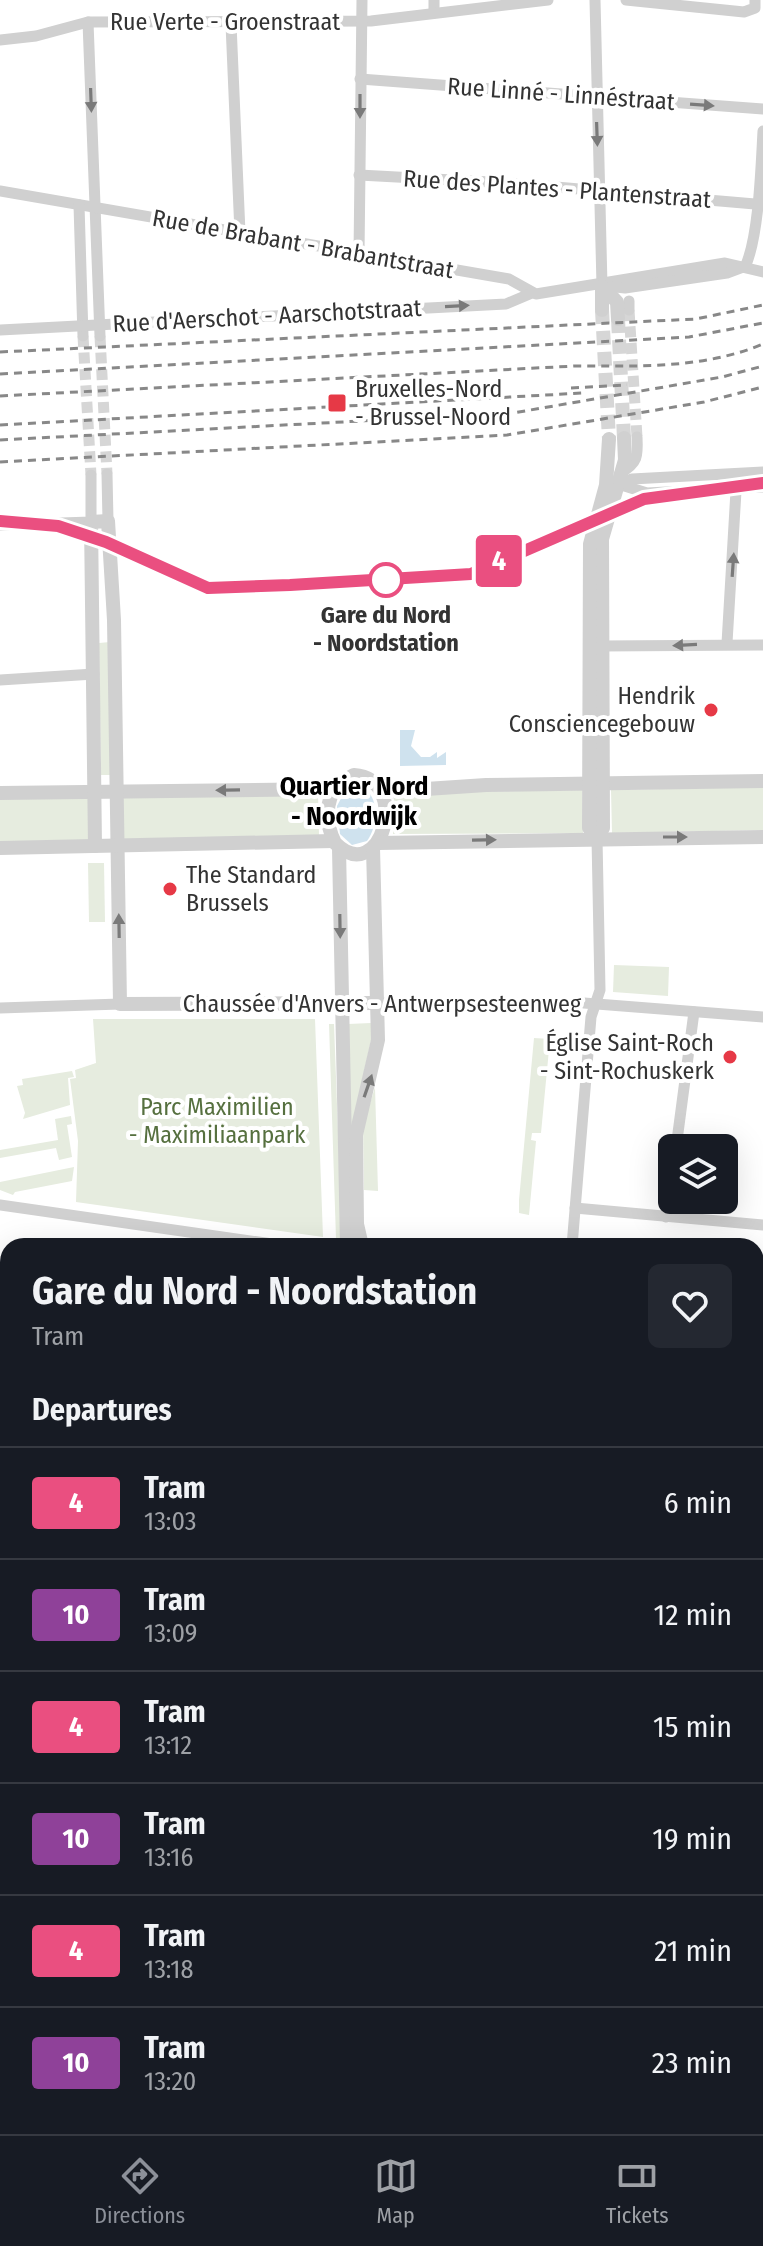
<!DOCTYPE html>
<html lang="en">
<head>
<meta charset="utf-8">
<style>
  body { margin:0; font-family:"Fira Sans Condensed",sans-serif; background:#242831; color:#f1f3f6; height:100vh; display:flex; flex-direction:column; font-size:30px; white-space:nowrap }
  * { box-sizing:border-box; margin:0 }
  p { font-size:26px; color:#9ea1a6 }
  .icon { flex:none; width:44px; height:44px; fill:none; stroke:currentColor; stroke-width:2; stroke-linecap:round; stroke-linejoin:round }
  .map { position:relative; flex:1; overflow:hidden }
  .details { position:absolute; left:0px; top:1238px; width:764px; height:896px; display:flex; flex-direction:column; background:#171b24; border-radius:24px 24px 0 0; box-shadow:0 8px 32px #0002 }
  .details>* { flex:none }
  .badge { padding:0 16px; border-radius:6px; font-size:28px; line-height:52px }
  .fabs { position:absolute; left:658px; top:1134px; display:grid; gap:16px }
  .fabs a { display:grid; place-items:center; width:80px; height:80px; border-radius:12px; background:#171b24; box-shadow:0 8px 32px #0002; font-size:40px }
  .map>.badge { position:absolute; translate:-50% -50%; box-shadow:0 0 0 4px #fff }
  h2 { padding:0 32px; font-size:30px; line-height:72px }
  .round { display:grid; place-items:center; flex:none; width:84px; height:84px; border-radius:12px; background:#242831 }
  .head { display:flex; align-items:center; justify-content:space-between; height:136px; padding:0 32px }
  h1 { font-size:38px; font-weight:700; line-height:60px }
  ul { padding:0; list-style:none }
  li { display:flex; align-items:center; gap:24px; height:112px; padding:0 32px; border-top:2px solid #363941 }
  li div { flex:1 }
  li b { display:block; font-size:30px }
  li em { font-style:normal }
  li .badge { min-width:88px; font-weight:700; text-align:center }
  .tab-bar { display:flex; justify-content:space-around; align-items:center; height:112px; border-top:2px solid #363941; background:#171b24; font-size:22px; color:#9ea1a6 }
  .tab-bar a { display:grid; justify-items:center; gap:4px }
  .tab-bar .current { color:#8c9099 }
  .map>svg:first-child { display:block }
</style>
</head>
<body>
<div class="map">
<svg width="763" height="2134" viewBox="0 0 763 2134">
  <rect width="100%" height="100%" fill="#fff"/>
  <!-- green -->
  <g fill="#e6ecdf">
    <polygon points="110,642 111,775 101,775 99,643"/>
    <polygon points="763,787 763,830 612,833 611,790"/>
    <polygon points="582,790 583,833 393,834 394,793"/>
    <polygon points="318,791 319,836 124,840 123,794"/>
    <polygon points="89,795 90,840 0,842 0,797"/>
    <polygon points="88,863 104,863 105,922 89,922"/>
    <polygon points="614,965 669,967 668,996 613,992"/>
    <polygon points="93,1019 315,1019 323,1237 76,1202 78,1141 70,1079 76,1078 75,1070 96,1063"/>
    <polygon points="371,1023 372,1036 351,1130 348,1024"/>
    <polygon points="329,1024 334,1024 342,1239 336,1239"/>
    <polygon points="534,1038 550,1039 541,1133 532,1133 531,1140 536,1141 529,1215 519,1213 519,1200"/>
    <polygon points="72,1071 74,1077 68,1078 70,1105 23,1119 25,1113 17,1086 23,1085 22,1079"/>
    <polygon points="375,1087 378,1191 364,1190 363,1127"/>
    <polygon points="71,1116 72,1124 67,1125 72,1157 59,1160 56,1148 0,1158 0,1150 58,1140 55,1119"/>
    <polygon points="74,1167 72,1181 15,1192 13,1195 0,1190 0,1182"/>
    <polygon points="0,1944 8,1945 8,2035 0,2034"/>
  </g>
  <!-- water -->
  <g fill="#cfe2ee">
    <polygon points="400,730 415,730 411,746 421,757 430,757 437,752 437,758 446,752 446,765 400,766"/>
    <path d="M362 786C380 797 378 826 367 841L352 845 340 834 337 806 347 787Z"/>
  </g>
  <g fill="none" stroke-linecap="round" stroke-linejoin="round">
    <!-- ferry -->
    <g stroke="#3f7597" stroke-width="2" stroke-dasharray="10 8" stroke-linecap="butt">
      <polyline points="0,1593 8,1594"/>
      <polyline points="756,1727 763,1728"/>
      <polyline points="756,1775 763,1778"/>
    </g>
    <!-- minor-tunnel -->
    <g stroke="#d6d6d6" stroke-width="11" stroke-dasharray="11 5.5" stroke-linecap="butt">
      <polyline points="629,310 637,437"/>
      <polyline points="83,336 91,475"/>
      <polyline points="100,336 107,474"/>
    </g>
    <!-- tertiary-tunnel -->
    <g stroke="#d6d6d6" stroke-width="14" stroke-dasharray="14 7" stroke-linecap="butt">
      <polyline points="602,310 609,439"/>
      <polyline points="618,319 624,438"/>
    </g>
    <!-- minor -->
    <g stroke="#d0d0d0" stroke-width="11">
      <polyline points="434,0 434,13"/>
      <polyline points="595,0 602,286"/>
      <polyline points="626,0 744,12 755,8 755,0"/>
      <polyline points="88,22 100,336"/>
      <polyline points="231,24 240,233"/>
      <polyline points="0,40 36,36 88,22 371,21 548,0"/>
      <polyline points="360,79 763,109"/>
      <polyline points="359,175 509,183 755,204"/>
      <polyline points="0,191 509,279 536,294 725,263 763,272"/>
      <polyline points="79,205 83,336"/>
      <polyline points="359,254 362,0"/>
      <path d="M745 267C759 237 761 166 763 131"/>
      <polyline points="607,286 625,288 727,273 743,267"/>
      <polyline points="629,301 629,310"/>
      <polyline points="0,330 506,304 532,293"/>
      <path d="M620 473C638 463 638 456 637 437"/>
      <polyline points="107,474 108,521"/>
      <polyline points="618,484 647,493 763,487"/>
      <polyline points="618,484 632,479 763,472"/>
      <polyline points="0,525 91,522 91,475"/>
      <polyline points="727,643 737,474"/>
      <polyline points="600,646 763,645"/>
      <polyline points="0,680 94,674"/>
      <polyline points="377,1003 584,1003 763,1017"/>
      <polyline points="0,1008 120,1004"/>
      <polyline points="676,1148 694,1012"/>
      <polyline points="0,1205 286,1246"/>
      <polyline points="575,1208 763,1225"/>
      <polyline points="666,1217 672,1176"/>
      <polyline points="572,1246 591,1017 600,990 597,838"/>
      <polyline points="0,1299 8,1300"/>
      <polyline points="756,1312 763,1313"/>
      <polyline points="0,1549 8,1550"/>
      <polyline points="756,1700 763,1702"/>
      <polyline points="756,1984 763,1971"/>
      <polyline points="437,2134 438,2126"/>
      <polyline points="524,2134 528,2126"/>
      <polyline points="674,2134 678,2126"/>
    </g>
    <!-- tertiary -->
    <g stroke="#d0d0d0" stroke-width="14">
      <polyline points="602,286 617,302 618,319"/>
      <polyline points="602,286 602,310"/>
      <path d="M354 775C412 779 381 889 335 843 325 823 325 803 337 784Z"/>
      <polyline points="381,792 486,785 763,781"/>
      <polyline points="0,793 333,789"/>
      <polyline points="597,838 603,828 602,539 625,460 624,438"/>
      <polyline points="597,838 589,828 590,544 606,485 609,439"/>
      <polyline points="378,843 763,837"/>
      <polyline points="95,846 91,522 108,521 114,620 120,1004 377,1003"/>
      <polyline points="0,848 333,841"/>
      <polyline points="339,848 347,1246"/>
      <polyline points="362,1246 357,1224 356,1135 378,1040 373,848"/>
      <polyline points="0,1751 8,1752"/>
      <polyline points="756,1853 763,1855"/>
      <polyline points="330,2134 331,2126"/>
      <polyline points="341,2134 342,2126"/>
    </g>
    <!-- primary -->
    <g stroke="#ababab" stroke-width="18">
      <polyline points="0,1384 8,1387"/>
      <polyline points="0,1399 8,1402"/>
      <polyline points="756,1499 763,1500"/>
      <polyline points="756,1517 763,1518"/>
    </g>
    <!-- rail -->
    <g stroke="#888" stroke-width="3" stroke-dasharray="8 6" stroke-linecap="butt">
      <polyline points="0,352 696,319 763,305"/>
      <polyline points="0,374 689,337 763,323"/>
      <polyline points="571,388 627,385"/>
      <path d="M0 396 575 366C639 366 703 369 763 344"/>
      <polyline points="0,425 583,393"/>
      <polyline points="0,440 513,413 722,377 763,366"/>
      <polyline points="0,462 507,435 704,402 763,387"/>
    </g>
  </g>
  <!-- one-way arrows -->
  <defs><path id="oneway-solid" d="M-6-.8H1V-3.2L6.5 0L1 3.2V.8H-6Z" transform="scale(2)"/></defs>
  <g fill="#7a7a7a">
    <use href="#oneway-solid" transform="translate(91 100) rotate(88)"/>
    <use href="#oneway-solid" transform="translate(702 105) rotate(4)"/>
    <use href="#oneway-solid" transform="translate(360 106) rotate(90)"/>
    <use href="#oneway-solid" transform="translate(597 134) rotate(88)"/>
    <use href="#oneway-solid" transform="translate(457 306) rotate(-3)"/>
    <use href="#oneway-solid" transform="translate(733 565) rotate(-86)"/>
    <use href="#oneway-solid" transform="translate(685 645) rotate(177)"/>
    <use href="#oneway-solid" transform="translate(228 790) rotate(179)"/>
    <use href="#oneway-solid" transform="translate(675 837)"/>
    <use href="#oneway-solid" transform="translate(484 840) rotate(-1)"/>
    <use href="#oneway-solid" transform="translate(119 926) rotate(-91)"/>
    <use href="#oneway-solid" transform="translate(340 926) rotate(89)"/>
    <use href="#oneway-solid" transform="translate(368 1086) rotate(-71)"/>
  </g>
  <g fill="none" stroke-linecap="round" stroke-linejoin="round">
    <defs>
      <polyline id="line" points="0,521 58,526 106,542 208,588 290,585 471,574 644,499 763,483"/>
    </defs>
    <!-- line casing -->
    <use href="#line" stroke="#fff" stroke-width="18"/>
    <!-- line -->
    <use href="#line" stroke="#ea4f80" stroke-width="12"/>
  </g>
  <!-- markers -->
  <g fill="#e63946" stroke="#fff" stroke-width="3">
    <rect x="327" y="393" width="20" height="20" rx="4"/>
    <circle cx="711" cy="710" r="8"/>
    <circle cx="170" cy="889" r="8"/>
    <circle cx="730" cy="1057" r="8"/>
  </g>
  <circle fill="#fff" stroke="#ea4f80" stroke-width="4" cx="386" cy="580" r="16"/>
  <g text-anchor="middle" dominant-baseline="central" stroke-width="8" stroke-linejoin="round" paint-order="stroke">
    <!-- street labels -->
    <g font-size="24" fill="#333" stroke="#fff">
      <text x="225" y="22">Rue Verte - Groenstraat</text>
      <text transform="translate(561 94) rotate(4)">Rue Linné - Linnéstraat</text>
      <text transform="translate(557 189) rotate(4)">Rue des Plantes - Plantenstraat</text>
      <text transform="translate(303 244) rotate(10)">Rue de Brabant - Brabantstraat</text>
      <text transform="translate(267 316) rotate(-3)">Rue d'Aerschot - Aarschotstraat</text>
      <text x="382" y="1004">Chaussée d'Anvers - Antwerpsesteenweg</text>
    </g>
    <!-- poi labels -->
    <g font-size="24" fill="#333" stroke="#fff" text-anchor="start">
      <text x="355" y="389">Bruxelles-Nord<tspan x="355" dy="28">- Brussel-Noord</tspan></text>
      <text x="695" y="696" text-anchor="end">Hendrik<tspan x="695" dy="28">Consciencegebouw</tspan></text>
      <text x="186" y="875">The Standard<tspan x="186" dy="28">Brussels</tspan></text>
      <text x="714" y="1043" text-anchor="end">Église Saint-Roch<tspan x="714" dy="28">- Sint-Rochuskerk</tspan></text>
    </g>
    <!-- stop labels -->
    <g font-size="24" font-weight="bold" fill="#333" stroke="#fff">
      <text x="386" y="615">Gare du Nord<tspan x="386" dy="28">- Noordstation</tspan></text>
    </g>
    <!-- park labels -->
    <g font-size="24" fill="#56703f" stroke="#fff">
      <text x="217" y="1107">Parc Maximilien<tspan x="217" dy="28">- Maximiliaanpark</tspan></text>
    </g>
    <!-- neighbourhood labels -->
    <g font-size="26" font-weight="bold" fill="#000" stroke="#fff">
      <text x="354" y="786">Quartier Nord<tspan x="354" dy="30">- Noordwijk</tspan></text>
    </g>
  </g>
</svg>
<div class="fabs">
<a><svg class="icon" aria-label="layers" viewBox="0 0 24 24"><path d="M12 4l9 5-9 5-9-5zM3 14l9 5 9-5"/></svg></a>
</div>
<b class="badge" style="left:499px;top:561px;background:#ea4f80;color:#fff">4</b>
<section class="details">
<div class="head"><div><h1>Gare du Nord - Noordstation</h1><p>Tram</p></div><a class="round"><svg class="icon" aria-label="heart" viewBox="0 0 24 24"><path d="M12 20l-8-8c-3-5 5-10 8-4 3-6 11-1 8 4z"/></svg></a></div>
<h2>Departures</h2>
<ul>
<li><span class="badge" style="background:#ea4f80;color:#fff">4</span><div><b>Tram</b><p>13:03</p></div><em>6 min</em></li>
<li><span class="badge" style="background:#8f4199;color:#fff">10</span><div><b>Tram</b><p>13:09</p></div><em>12 min</em></li>
<li><span class="badge" style="background:#ea4f80;color:#fff">4</span><div><b>Tram</b><p>13:12</p></div><em>15 min</em></li>
<li><span class="badge" style="background:#8f4199;color:#fff">10</span><div><b>Tram</b><p>13:16</p></div><em>19 min</em></li>
<li><span class="badge" style="background:#ea4f80;color:#fff">4</span><div><b>Tram</b><p>13:18</p></div><em>21 min</em></li>
<li><span class="badge" style="background:#8f4199;color:#fff">10</span><div><b>Tram</b><p>13:20</p></div><em>23 min</em></li>
</ul>
</section>
</div>
<nav class="tab-bar">
<a class="current"><svg class="icon" aria-label="directions" viewBox="0 0 24 24"><path d="M12 3l9 9-9 9-9-9zM9 14v-3h6M13 9l2 2-2 2"/></svg>Directions</a>
<a><svg class="icon" aria-label="map" viewBox="0 0 24 24"><path d="M3 6l6-2 6 2 6-2v14l-6 2-6-2-6 2zM9 4v14M15 6v14"/></svg>Map</a>
<a><svg class="icon" aria-label="tickets" viewBox="0 0 24 24"><path d="M3 7h18v10H3zM15 7v10"/></svg>Tickets</a>
</nav>
</body>
</html>
